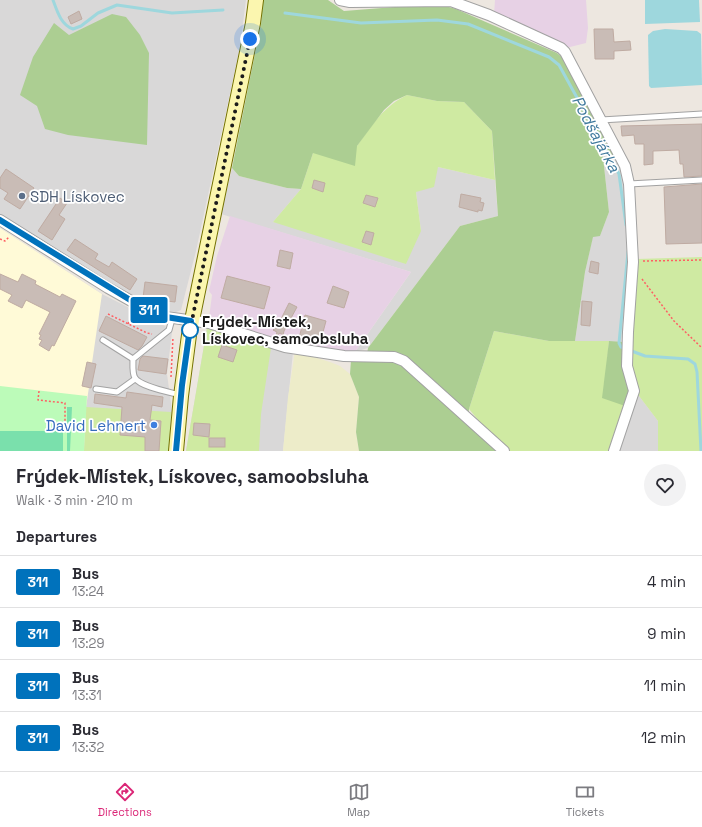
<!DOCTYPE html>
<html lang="en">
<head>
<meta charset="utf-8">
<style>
  body { margin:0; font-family:"Space Grotesk",sans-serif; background:#f2f2f3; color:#2b2b33; height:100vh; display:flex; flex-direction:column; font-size:15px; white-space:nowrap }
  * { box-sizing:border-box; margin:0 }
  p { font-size:13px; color:#7c7c81 }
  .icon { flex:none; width:22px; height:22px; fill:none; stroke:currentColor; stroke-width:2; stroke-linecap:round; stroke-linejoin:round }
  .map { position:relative; height:451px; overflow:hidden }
  .sheet { display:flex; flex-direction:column; background:#fff; flex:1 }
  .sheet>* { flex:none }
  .badge { padding:0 8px; border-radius:3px; font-size:14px; line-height:26px }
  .you { position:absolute; width:20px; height:20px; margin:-10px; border:3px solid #fff; border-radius:50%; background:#1a73e8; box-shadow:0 0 0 6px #1a73e833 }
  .map>.badge { position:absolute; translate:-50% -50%; box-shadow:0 0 0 2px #fff }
  h2 { padding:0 16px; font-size:15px; line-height:36px }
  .round { display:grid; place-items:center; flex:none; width:42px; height:42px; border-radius:21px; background:#f2f2f3 }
  .head { display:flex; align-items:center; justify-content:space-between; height:68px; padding:0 16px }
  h1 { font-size:19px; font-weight:600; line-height:30px }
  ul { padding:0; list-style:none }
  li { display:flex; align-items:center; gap:12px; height:52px; padding:0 16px; border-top:1px solid #e1e1e2 }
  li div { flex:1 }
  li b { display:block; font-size:15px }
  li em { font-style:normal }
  li .badge { min-width:44px; font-weight:700; text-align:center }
  .tab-bar { display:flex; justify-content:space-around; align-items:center; height:56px; border-top:1px solid #e1e1e2; background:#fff; font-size:11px; color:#7c7c81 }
  .tab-bar a { display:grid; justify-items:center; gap:2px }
  .tab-bar .current { color:#db2777 }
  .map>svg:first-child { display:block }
</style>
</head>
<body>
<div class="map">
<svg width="702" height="451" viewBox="0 0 702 451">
  <rect width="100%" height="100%" fill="#ede7e0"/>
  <!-- residential -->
  <g fill="#d9d8d8">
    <polygon points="0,0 246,0 240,47 196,251 181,310 176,312 169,311 142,301 101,278 0,215"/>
    <polygon points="602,148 617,159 625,180 631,260 623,342 575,341 585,272 593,236 600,236 609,212"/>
    <polygon points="438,167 495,180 498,216 460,226 368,348 355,352 411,272 221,214 232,168 239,176 287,188 301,189 273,222 421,231 416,192"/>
    <polygon points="0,228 102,294 165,326 172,332 167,374 172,411 170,451 0,451"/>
    <polygon points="207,328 272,347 293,352 283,451 186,451"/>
    <polygon points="636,392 658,421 658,451 611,451"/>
  </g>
  <!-- industrial -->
  <g fill="#e7d1e5">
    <polygon points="495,0 586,0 588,28 586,43 566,48 494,15"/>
    <polygon points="230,216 411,272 355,352 292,345 209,318 212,295 209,291 217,256"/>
  </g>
  <!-- education -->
  <polygon fill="#fffad7" points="0,228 102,294 92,363 87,363 82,385 89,387 86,407 84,451 0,451"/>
  <!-- farmland -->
  <polygon fill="#edecc9" points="295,351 330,362 340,366 350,374 359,397 356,432 359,451 283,451 288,397"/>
  <!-- grass -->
  <g fill="#cfeaa2">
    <path d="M407 95 437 101 464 102 492 131 495 180 438 167 434 187 416 192 421 231 406 264 273 222 301 189 313 153 357 146C371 126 384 106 407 95Z"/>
    <polygon points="702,257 702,451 658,451 658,421 636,392 630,366 637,259"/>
    <polygon points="207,328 271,348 261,414 259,451 186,451"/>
    <polygon points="494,331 549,341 609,341 607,362 628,407 611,451 507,451 494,439 469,409"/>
    <polygon points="86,407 171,412 169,451 84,451"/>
  </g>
  <!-- forest -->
  <g fill="#acce92">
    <polygon points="263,0 328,0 344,11 420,5 442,5 456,9 557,53 563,58 617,159 602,148 609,212 600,236 593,237 585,272 575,341 549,341 494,331 469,409 468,419 499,451 359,451 356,432 359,397 350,374 351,360 366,360 368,348 460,226 498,216 492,131 464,102 437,101 407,95 394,101 384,110 357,146 355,166 313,153 301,189 287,188 239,176 232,168 261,24"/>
    <polygon points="112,14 126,17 140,35 149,53 147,145 68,135 45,129 37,106 20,95 33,57 54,23 69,35"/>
    <polygon points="609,341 623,342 631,392 628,407 602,398"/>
  </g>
  <!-- park -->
  <polygon fill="#bcfbb9" points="0,386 87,396 84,451 0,451"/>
  <!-- pitch -->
  <g fill="#7ae0ac">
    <polygon points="67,407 72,407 70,451 67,451"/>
    <rect x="0" y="431" width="63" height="20"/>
  </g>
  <!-- water -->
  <g fill="#9ed7dd">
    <polygon points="645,0 699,0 700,22 645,24"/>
    <polygon points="665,29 697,31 701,34 702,85 651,88 649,86 648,35 653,31"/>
  </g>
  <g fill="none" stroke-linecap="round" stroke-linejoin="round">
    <!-- stream -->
    <g stroke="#9ed7dd" stroke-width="3">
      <path d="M53 0C57 11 61 25 73 29L81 26 98 13 117 5 172 13 223 10"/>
      <polyline points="285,13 361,23 437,20 468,24 549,57 559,65 619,174 626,225"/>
      <polyline points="628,252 619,343 621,347 645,356 688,359 695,364 697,372 701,451"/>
    </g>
  </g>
  <!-- building -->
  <g fill="#c9bcb6" stroke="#bfaba2">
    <polygon points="79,11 82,19 71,24 68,17"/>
    <polygon points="594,29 613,29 614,42 630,41 631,50 614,51 614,59 595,59"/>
    <polygon points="702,124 702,176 684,177 683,164 680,164 679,150 653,151 653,164 644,165 644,144 635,144 634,135 622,136 621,126"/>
    <polygon points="6,169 34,188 20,209 4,199 8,193 0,188 0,178"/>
    <polygon points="314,180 325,183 323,192 312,188"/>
    <polygon points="702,184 702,243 666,244 664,187"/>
    <polygon points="461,194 481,198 480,202 484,203 482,211 478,210 478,212 459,207"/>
    <polygon points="366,195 378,198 375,207 363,203"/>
    <polygon points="60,198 67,203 59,215 65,219 52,240 38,231"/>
    <polygon points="366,231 374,233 371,245 362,242"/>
    <polygon points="75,239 98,254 95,259 109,267 112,262 137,279 130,290 67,250"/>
    <polygon points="280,250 293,253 290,269 277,266"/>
    <polygon points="591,261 599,263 598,274 589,272"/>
    <polygon points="0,274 18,282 22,274 36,281 35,284 60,297 62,294 76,301 54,346 52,345 49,351 39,345 42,340 39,339 41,335 39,334 50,312 26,300 22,308 8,301 12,295 0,289"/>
    <polygon points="227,276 270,287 264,309 221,298"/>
    <polygon points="145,282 177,286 175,302 143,298"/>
    <polygon points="333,286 349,292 344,308 327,303"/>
    <polygon points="582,301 592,302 590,326 581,325"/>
    <polygon points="289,303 297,307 284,331 283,335 280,333 276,336 277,332 273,330 277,327"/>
    <polygon points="305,315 326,321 320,343 299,338"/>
    <polygon points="106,316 147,337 142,346 138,350 99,331"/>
    <polygon points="222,345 237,350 233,362 218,357"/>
    <polygon points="143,356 168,359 166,374 138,370 140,359"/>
    <polygon points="87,362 96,364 91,388 82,386"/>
    <polygon points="127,392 163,397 162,407 152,405 150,420 161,421 159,451 145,451 145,437 120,435 122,407 94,403 95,394 126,398"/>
    <polygon points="194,423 210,424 209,437 193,435"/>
    <rect x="209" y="438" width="16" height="9"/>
  </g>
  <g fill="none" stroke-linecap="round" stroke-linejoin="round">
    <defs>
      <g id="service">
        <polyline points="601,120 702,114"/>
        <polyline points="629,184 702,180"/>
        <path d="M172 319 169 330 133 359C133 365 132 373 135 378 141 387 169 392 180 395"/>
        <polyline points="103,340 133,359"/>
        <polyline points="96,389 117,392 135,379"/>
      </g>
      <g id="minor">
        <polyline points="340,0 350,2 451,1 489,15 561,48 565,52 625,166 629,184 633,262 628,332 627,366 634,391 614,451"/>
        <polyline points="0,220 108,288 140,306 166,317 209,323 285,347 344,356 394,357 404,361 504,451"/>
      </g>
      <polyline id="secondary" points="176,451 181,396 189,335 253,23 256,0"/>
    </defs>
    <!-- service casing -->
    <use href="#service" stroke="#a2a2a2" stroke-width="7"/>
    <!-- minor casing -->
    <use href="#minor" stroke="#a2a2a2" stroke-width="12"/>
    <!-- secondary casing -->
    <use href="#secondary" stroke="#737101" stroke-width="16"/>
    <!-- path -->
    <g stroke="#fe5f63" stroke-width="1.5" stroke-dasharray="2 2" stroke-linecap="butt">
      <polyline points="0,239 5,241 9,237"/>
      <polyline points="643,261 702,260"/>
      <polyline points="642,279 674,321 702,348"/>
      <polyline points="108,314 147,333 152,334"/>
      <polyline points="128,324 133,313"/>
      <polyline points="171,377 173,337"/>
      <polyline points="39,391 38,400 65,403 65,421"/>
    </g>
    <!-- service -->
    <use href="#service" stroke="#fff" stroke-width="5"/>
    <!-- minor -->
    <use href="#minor" stroke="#fff" stroke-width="10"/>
    <!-- secondary -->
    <use href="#secondary" stroke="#fbf6af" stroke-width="14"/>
  </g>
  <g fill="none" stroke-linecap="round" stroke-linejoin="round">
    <defs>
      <polyline id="line" points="0,220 140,306 166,317 191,321 182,385 176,451"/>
    </defs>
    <!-- line casing -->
    <use href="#line" stroke="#fff" stroke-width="9"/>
    <!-- line -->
    <use href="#line" stroke="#0072bc" stroke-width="6"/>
    <!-- walk -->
    <polyline stroke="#1b1b1b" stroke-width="4" stroke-dasharray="0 7.2" points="190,330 250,39"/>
  </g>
  <!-- markers -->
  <circle fill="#5c6f8a" stroke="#fff" stroke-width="1.5" cx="22" cy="196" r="4"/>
  <circle fill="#fff" stroke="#0072bc" stroke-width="2" cx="190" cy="330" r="8"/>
  <circle fill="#3f7fe0" stroke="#fff" stroke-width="1.5" cx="154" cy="425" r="4"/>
  <g text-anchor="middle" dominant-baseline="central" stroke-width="3.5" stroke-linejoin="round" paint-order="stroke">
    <!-- service labels -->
    <g font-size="15" fill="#4e5e75" stroke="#fff" text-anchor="start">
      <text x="30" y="196">SDH Lískovec</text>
    </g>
    <!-- stop labels -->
    <g font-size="15" font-weight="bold" fill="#1b1b1b" stroke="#fff" text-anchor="start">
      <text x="202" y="321">Frýdek-Místek,<tspan x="202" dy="17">Lískovec, samoobsluha</tspan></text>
    </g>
    <!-- shop labels -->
    <g font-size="15" fill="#366cbe" stroke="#fff" text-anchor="end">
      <text x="146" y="425">David Lehnert</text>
    </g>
    <!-- water labels -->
    <g font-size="16" font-style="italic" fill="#407a9d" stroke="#fff">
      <text transform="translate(596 134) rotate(62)">Podšajárka</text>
    </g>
  </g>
</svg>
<div class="you" style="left:250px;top:39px"></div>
<b class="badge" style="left:149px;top:310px;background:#0072bc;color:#fff">311</b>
</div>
<section class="sheet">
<div class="head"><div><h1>Frýdek-Místek, Lískovec, samoobsluha</h1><p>Walk · 3 min · 210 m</p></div><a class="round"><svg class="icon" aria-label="heart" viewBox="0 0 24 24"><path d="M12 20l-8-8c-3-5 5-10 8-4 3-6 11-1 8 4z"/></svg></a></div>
<h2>Departures</h2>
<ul>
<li><span class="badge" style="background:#0072bc;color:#fff">311</span><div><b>Bus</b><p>13:24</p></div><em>4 min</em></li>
<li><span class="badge" style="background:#0072bc;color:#fff">311</span><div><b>Bus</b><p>13:29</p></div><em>9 min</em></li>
<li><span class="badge" style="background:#0072bc;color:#fff">311</span><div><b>Bus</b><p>13:31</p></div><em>11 min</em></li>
<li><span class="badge" style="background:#0072bc;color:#fff">311</span><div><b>Bus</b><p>13:32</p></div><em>12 min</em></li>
</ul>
</section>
<nav class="tab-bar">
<a class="current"><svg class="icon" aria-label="directions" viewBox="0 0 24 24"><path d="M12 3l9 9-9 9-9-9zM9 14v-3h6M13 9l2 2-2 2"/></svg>Directions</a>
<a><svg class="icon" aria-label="map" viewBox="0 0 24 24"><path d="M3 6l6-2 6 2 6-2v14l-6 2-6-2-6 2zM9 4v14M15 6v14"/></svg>Map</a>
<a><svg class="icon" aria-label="tickets" viewBox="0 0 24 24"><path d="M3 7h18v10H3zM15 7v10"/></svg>Tickets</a>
</nav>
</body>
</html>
